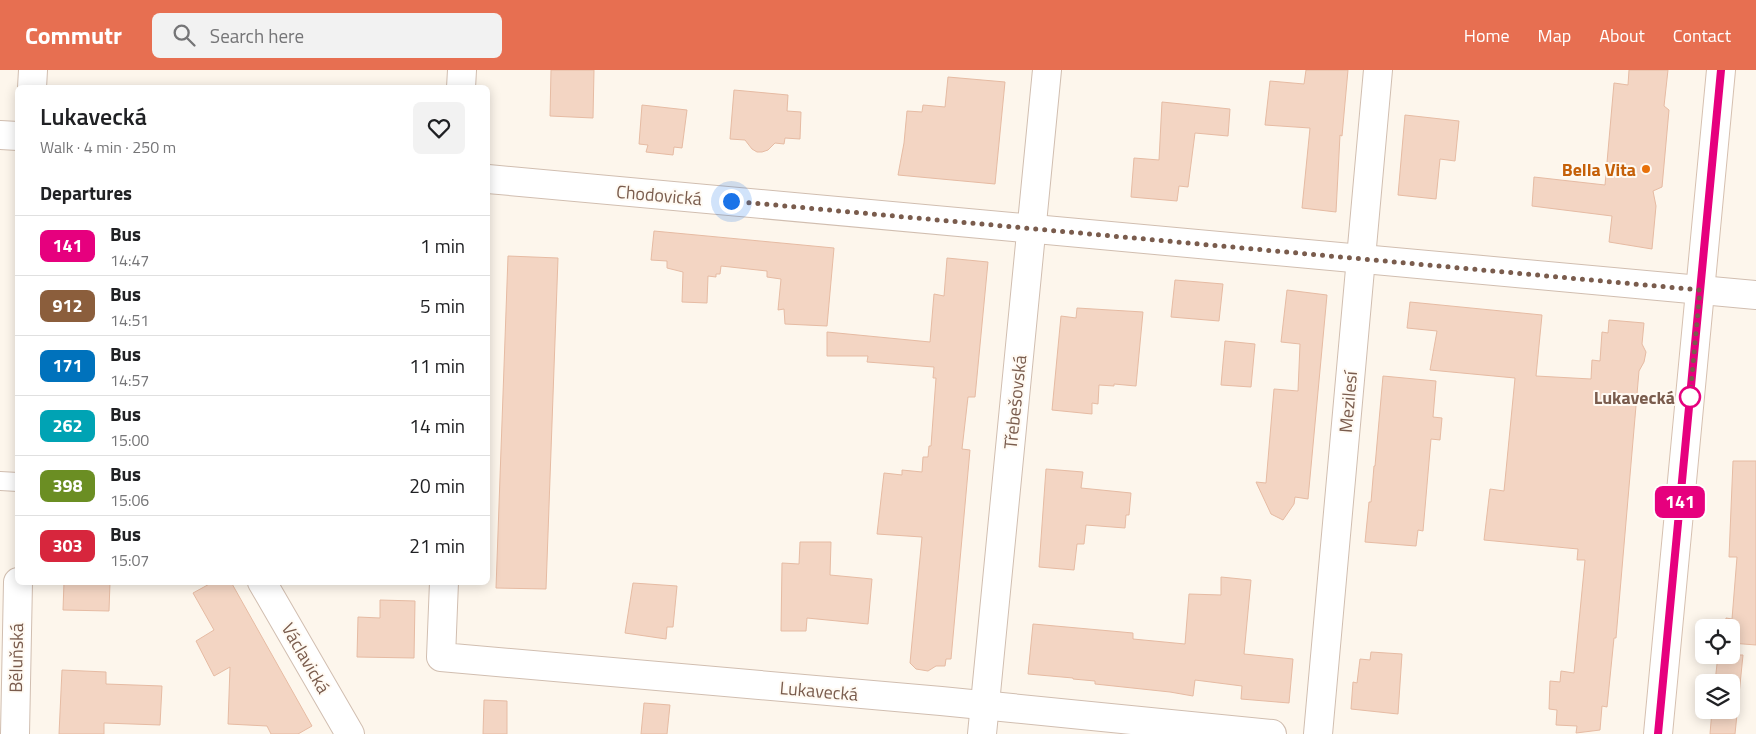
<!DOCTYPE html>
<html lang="en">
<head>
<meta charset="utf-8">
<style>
  body { margin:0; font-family:"Titillium Web",sans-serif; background:#f2f2f2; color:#202124; height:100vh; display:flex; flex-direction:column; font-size:19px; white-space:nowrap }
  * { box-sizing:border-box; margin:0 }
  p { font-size:16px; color:#757577 }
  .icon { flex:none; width:28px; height:28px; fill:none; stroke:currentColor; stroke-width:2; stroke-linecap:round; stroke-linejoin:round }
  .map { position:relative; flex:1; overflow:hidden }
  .drawer { position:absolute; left:15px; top:15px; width:475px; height:500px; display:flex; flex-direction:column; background:#fff; border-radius:8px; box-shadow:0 2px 12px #0003 }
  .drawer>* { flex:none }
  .badge { padding:0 10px; border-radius:8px; font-size:18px; line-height:32px }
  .buttons { position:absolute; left:1695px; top:549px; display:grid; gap:10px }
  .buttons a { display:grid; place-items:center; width:45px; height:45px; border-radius:8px; background:#fff; box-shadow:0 2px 12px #0003; font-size:25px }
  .you { position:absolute; width:25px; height:25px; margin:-12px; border:4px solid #fff; border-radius:50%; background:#1a73e8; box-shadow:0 0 0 8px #1a73e833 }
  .map>.badge { position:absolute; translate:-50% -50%; box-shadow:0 0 0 2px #fff }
  h2 { padding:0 25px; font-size:19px; line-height:45px }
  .round { display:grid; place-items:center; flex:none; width:52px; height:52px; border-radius:8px; background:#f2f2f2 }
  .overview { display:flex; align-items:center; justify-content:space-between; height:85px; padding:0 25px }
  h1 { font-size:24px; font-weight:600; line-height:38px }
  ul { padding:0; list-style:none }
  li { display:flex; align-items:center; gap:15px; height:60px; padding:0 25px; border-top:1px solid #e0e0e0 }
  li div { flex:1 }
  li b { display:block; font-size:19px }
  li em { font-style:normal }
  li .badge { min-width:55px; font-weight:700; text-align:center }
  header { display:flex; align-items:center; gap:30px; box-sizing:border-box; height:70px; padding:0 25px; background:#e76f51; color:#fff }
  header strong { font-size:24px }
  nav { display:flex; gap:28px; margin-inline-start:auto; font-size:18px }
  .search { width:350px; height:45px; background:#f2f2f2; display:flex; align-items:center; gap:12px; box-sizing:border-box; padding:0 18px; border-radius:8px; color:#757577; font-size:19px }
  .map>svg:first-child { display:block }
</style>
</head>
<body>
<header>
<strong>Commutr</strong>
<div class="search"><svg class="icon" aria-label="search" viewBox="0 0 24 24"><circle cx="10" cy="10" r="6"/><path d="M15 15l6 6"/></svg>Search here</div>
<nav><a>Home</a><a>Map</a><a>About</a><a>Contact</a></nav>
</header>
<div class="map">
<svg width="1756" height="664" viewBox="0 0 1756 664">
  <rect width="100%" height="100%" fill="#fdf6ec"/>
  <!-- building -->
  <g fill="#f3d5c3" stroke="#e6bba3">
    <polygon points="551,0 594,0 593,48 550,46"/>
    <polygon points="1306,0 1348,0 1342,66 1340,65 1336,142 1302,138 1310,58 1265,55 1270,11 1304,14"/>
    <polygon points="1629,0 1668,0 1664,36 1669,40 1662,117 1653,121 1656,136 1652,179 1609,172 1612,146 1532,136 1534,107 1605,115 1614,13 1628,15"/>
    <polygon points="948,7 1005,12 995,114 898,105 904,73 907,41 922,42 923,35 945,37"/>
    <polygon points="734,20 788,25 787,41 801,42 800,69 785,68 784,74 775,73 768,80 762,82 757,82 752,79 745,70 730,69"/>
    <polygon points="1162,32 1230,39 1228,66 1195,63 1188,117 1179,116 1177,131 1131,127 1134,88 1159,90"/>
    <polygon points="642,35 687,40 682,78 674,77 673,85 646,82 648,75 639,74"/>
    <polygon points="1405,45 1459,51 1455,91 1440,89 1436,129 1398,125"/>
    <polygon points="654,161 834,178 827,256 785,254 784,239 778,240 781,209 767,207 767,201 721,196 720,204 716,204 716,207 708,206 707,233 682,232 683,202 667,198 667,191 651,190"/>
    <polygon points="508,186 558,188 546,519 496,518"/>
    <polygon points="947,188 988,192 975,327 968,327 962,379 970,380 951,589 946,589 945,596 936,596 928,601 916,599 910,593 922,467 877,464 884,403 902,405 902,400 922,402 923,387 928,387 929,376 931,376 936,308 933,308 934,297 867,292 868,286 827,286 827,262 930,272 934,224 944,226"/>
    <polygon points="1175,210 1223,214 1219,251 1171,247"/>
    <polygon points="1287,220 1327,225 1308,429 1295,427 1294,434 1283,450 1271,444 1256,412 1266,413 1274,319 1298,321 1300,274 1281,272"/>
    <polygon points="1410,232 1542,245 1536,306 1591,309 1592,290 1600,291 1602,262 1608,263 1609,250 1644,253 1642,274 1646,282 1644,292 1639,301 1616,568 1614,568 1607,637 1602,636 1600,660 1576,663 1577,656 1556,655 1557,640 1549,639 1550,611 1560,612 1561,601 1574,603 1585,490 1577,490 1578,479 1484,470 1490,419 1504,421 1515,308 1430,300 1437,261 1407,258"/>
    <polygon points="1077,238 1143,242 1136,316 1114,314 1114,316 1099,315 1098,334 1092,333 1092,344 1052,340 1061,246 1076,248"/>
    <polygon points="1225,271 1255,274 1251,317 1221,315"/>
    <polygon points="1383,306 1436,311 1433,347 1442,348 1440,370 1431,369 1423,461 1418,460 1416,476 1365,472 1369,432 1371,432 1374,396 1375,396"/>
    <polygon points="1733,391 1756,391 1756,575 1731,573 1731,558 1725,558 1726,548 1732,549 1737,487 1729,487"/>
    <polygon points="1046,399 1083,402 1081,418 1131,423 1129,445 1126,445 1125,458 1086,455 1084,474 1077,474 1074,500 1039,497"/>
    <polygon points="800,472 831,472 830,505 872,509 868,554 807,548 806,561 781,561 782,493 799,494"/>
    <polygon points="1221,507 1251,510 1244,584 1293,589 1289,633 1241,629 1242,616 1195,610 1193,626 1170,622 1095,614 1095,611 1073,609 1073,608 1028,604 1033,554 1133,563 1133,569 1185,574 1189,524 1221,525"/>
    <polygon points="64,512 110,512 109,541 63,540"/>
    <polygon points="213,512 231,512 312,656 298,664 271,664 267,656 228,654 230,597 214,606 196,571 214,560 193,523"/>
    <polygon points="633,513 677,516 673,557 667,557 666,569 625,563"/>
    <polygon points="380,530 415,531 414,588 357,587 358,547 380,548"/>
    <polygon points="1371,582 1402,584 1398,644 1351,639 1353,612 1357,613 1360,589 1370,590"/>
    <polygon points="1718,585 1743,585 1735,664 1710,664 1712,640 1731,640 1731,612 1715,612"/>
    <polygon points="62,600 106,602 106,614 162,616 160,655 104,653 104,664 59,664"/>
    <polygon points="484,630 507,631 507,664 483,664"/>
    <polygon points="644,633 670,635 667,664 641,664"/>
  </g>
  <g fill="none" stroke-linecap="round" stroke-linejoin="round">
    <defs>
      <polyline id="lane" points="0,411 18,412"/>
      <g id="street">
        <polyline points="32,18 33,0"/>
        <polyline points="461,18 462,0"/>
        <polyline points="0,65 18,66"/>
        <polyline points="488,109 1756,225"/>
        <polyline points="262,512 350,664"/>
        <polyline points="444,512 441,587 941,631 1272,664"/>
        <polyline points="15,664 18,512"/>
        <polyline points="982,664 1047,0"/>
        <polyline points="1318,664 1378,0"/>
      </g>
      <polyline id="secondary" points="1658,664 1721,0"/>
    </defs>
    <!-- lane casing -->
    <use href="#lane" stroke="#d1beb0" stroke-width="20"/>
    <!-- street casing -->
    <use href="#street" stroke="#d1beb0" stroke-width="30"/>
    <!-- secondary casing -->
    <use href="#secondary" stroke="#d6c0b0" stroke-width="30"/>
    <!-- lane -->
    <use href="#lane" stroke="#fff" stroke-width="18"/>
    <!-- street -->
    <use href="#street" stroke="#fff" stroke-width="28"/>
    <!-- secondary -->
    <use href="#secondary" stroke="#fff" stroke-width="28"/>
  </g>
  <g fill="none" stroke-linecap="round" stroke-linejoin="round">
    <defs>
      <polyline id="line" points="1658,664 1721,0"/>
    </defs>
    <!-- line casing -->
    <use href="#line" stroke="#fff" stroke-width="11"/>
    <!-- line -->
    <use href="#line" stroke="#e6007e" stroke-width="8"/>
    <!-- walk -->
    <polyline stroke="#7a5c4d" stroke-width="5" stroke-dasharray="0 9" points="731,131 1700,220 1690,327"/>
  </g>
  <!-- markers -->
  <circle fill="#e8710a" stroke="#fffaf3" stroke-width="2" cx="1646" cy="99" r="5"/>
  <circle fill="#fff" stroke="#e6007e" stroke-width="2.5" cx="1690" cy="327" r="10"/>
  <g text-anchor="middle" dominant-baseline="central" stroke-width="4" stroke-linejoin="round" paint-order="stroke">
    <!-- food labels -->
    <g font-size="18" font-weight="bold" fill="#c56008" stroke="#fffaf3" text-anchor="end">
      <text x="1636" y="99">Bella Vita</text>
    </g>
    <!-- street labels -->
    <g font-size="18" fill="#7a5c4d" stroke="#fffaf3">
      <text transform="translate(659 125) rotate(5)">Chodovická</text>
      <text transform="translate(1015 332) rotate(-84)">Třebešovská</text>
      <text transform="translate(1348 332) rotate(-85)">Mezilesí</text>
      <text transform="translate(16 588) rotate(-89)">Běluňská</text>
      <text transform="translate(306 588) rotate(60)">Václavická</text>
      <text transform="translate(819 621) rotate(5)">Lukavecká</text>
    </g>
    <!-- stop labels -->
    <g font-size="18" font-weight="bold" fill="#7a5c4d" stroke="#fffaf3" text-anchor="end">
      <text x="1675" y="327">Lukavecká</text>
    </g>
  </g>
</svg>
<div class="buttons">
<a><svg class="icon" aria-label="locate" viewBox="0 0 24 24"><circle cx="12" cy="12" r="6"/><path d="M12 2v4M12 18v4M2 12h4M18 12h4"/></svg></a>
<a><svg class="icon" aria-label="layers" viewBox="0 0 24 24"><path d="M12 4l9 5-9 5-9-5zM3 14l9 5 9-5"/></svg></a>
</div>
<div class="you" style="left:731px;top:131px"></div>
<b class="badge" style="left:1680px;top:432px;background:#e6007e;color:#fff">141</b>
<section class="drawer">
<div class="overview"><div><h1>Lukavecká</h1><p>Walk · 4 min · 250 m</p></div><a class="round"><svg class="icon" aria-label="heart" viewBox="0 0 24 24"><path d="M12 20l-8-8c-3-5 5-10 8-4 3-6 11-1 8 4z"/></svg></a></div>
<h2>Departures</h2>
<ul>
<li><span class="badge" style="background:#e6007e;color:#fff">141</span><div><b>Bus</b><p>14:47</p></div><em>1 min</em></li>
<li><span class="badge" style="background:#8b5e3c;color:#fff">912</span><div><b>Bus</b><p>14:51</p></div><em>5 min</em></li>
<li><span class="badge" style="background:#0072bc;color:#fff">171</span><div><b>Bus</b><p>14:57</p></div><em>11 min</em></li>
<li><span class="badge" style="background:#00a3b4;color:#fff">262</span><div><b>Bus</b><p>15:00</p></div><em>14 min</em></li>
<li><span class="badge" style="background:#6b8e23;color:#fff">398</span><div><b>Bus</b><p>15:06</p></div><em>20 min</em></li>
<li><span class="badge" style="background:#d7263d;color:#fff">303</span><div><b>Bus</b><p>15:07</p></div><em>21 min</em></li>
</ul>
</section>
</div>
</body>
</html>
